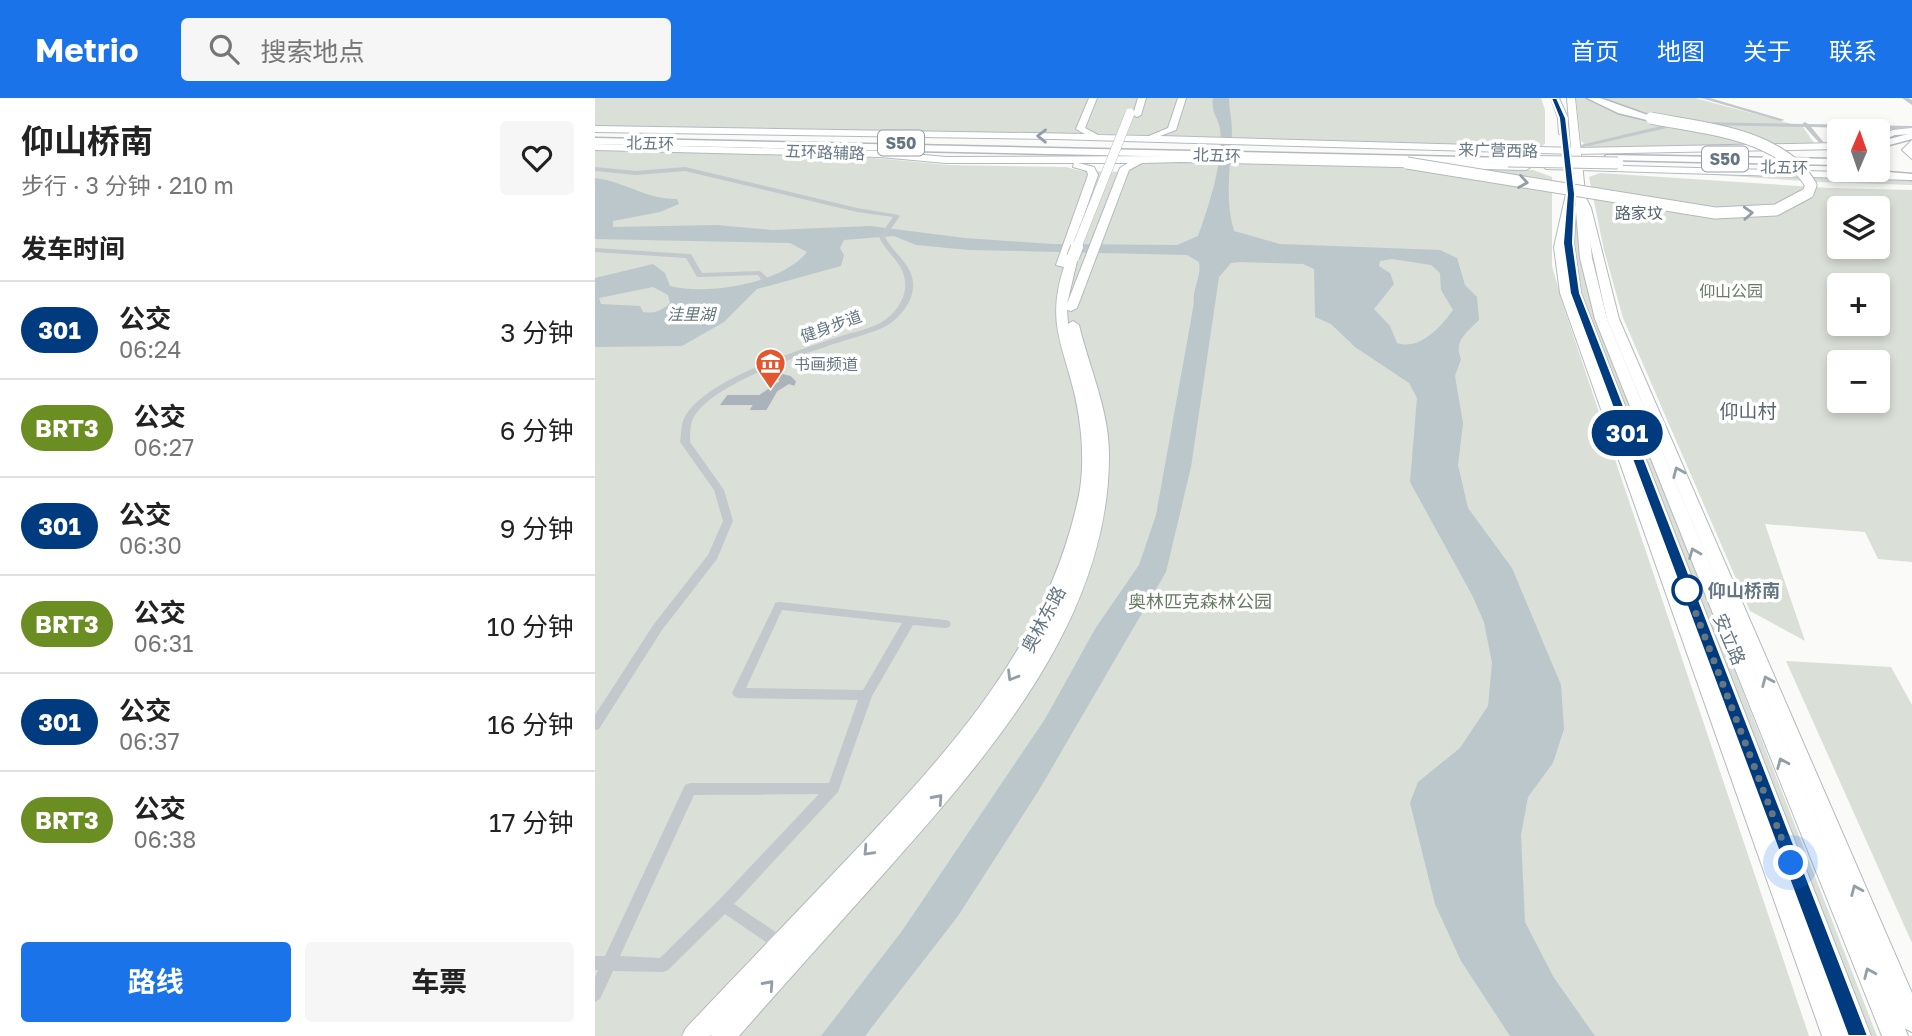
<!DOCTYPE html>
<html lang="zh">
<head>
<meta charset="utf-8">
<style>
  body { margin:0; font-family:"Golos Text","Noto Sans SC",sans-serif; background:#f6f6f6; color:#222; height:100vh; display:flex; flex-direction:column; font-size:26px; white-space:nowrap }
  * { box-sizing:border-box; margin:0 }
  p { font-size:23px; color:#767676 }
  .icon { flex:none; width:38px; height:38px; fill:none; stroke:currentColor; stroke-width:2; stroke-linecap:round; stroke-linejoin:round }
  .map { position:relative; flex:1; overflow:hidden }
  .panel { display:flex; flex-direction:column; background:#fff; width:595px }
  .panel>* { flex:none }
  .badge { padding:0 14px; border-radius:23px; font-size:24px; line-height:46px }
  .needle { width:46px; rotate:2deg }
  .buttons { position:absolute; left:1232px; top:21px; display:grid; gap:14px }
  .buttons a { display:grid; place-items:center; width:63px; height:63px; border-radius:7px; background:#fff; box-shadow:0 4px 10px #0003; font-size:35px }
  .you { position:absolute; width:35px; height:35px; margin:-18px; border:5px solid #fff; border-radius:50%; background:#1a73e8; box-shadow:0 0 0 10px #1a73e833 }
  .map>.badge { position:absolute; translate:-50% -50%; box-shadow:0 0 0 4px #fff }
  h2 { padding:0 21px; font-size:26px; line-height:63px }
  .round { display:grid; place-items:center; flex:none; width:74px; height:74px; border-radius:7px; background:#f6f6f6 }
  .headline { display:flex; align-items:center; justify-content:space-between; height:119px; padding:0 21px }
  h1 { font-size:33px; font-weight:700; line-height:52px }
  .primary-button { display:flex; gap:14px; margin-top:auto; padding:14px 21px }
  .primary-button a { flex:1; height:80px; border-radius:7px; background:#1a73e8; color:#fff; font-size:28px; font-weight:700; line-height:80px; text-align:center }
  .primary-button a+a { background:#f6f6f6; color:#222 }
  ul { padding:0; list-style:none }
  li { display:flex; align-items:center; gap:21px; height:98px; padding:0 21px; border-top:2px solid #e0e0e0 }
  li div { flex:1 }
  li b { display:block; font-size:26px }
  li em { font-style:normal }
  li .badge { min-width:77px; font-weight:700; text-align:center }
  header { display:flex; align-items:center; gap:42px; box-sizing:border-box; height:98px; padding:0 35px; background:#1a73e8; color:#fff }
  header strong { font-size:33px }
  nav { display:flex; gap:38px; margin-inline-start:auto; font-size:24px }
  .search { width:490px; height:63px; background:#f6f6f6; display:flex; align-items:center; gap:18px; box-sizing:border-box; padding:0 24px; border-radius:7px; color:#767676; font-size:26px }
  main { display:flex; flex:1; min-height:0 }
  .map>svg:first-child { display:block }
</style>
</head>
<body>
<header>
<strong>Metrio</strong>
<div class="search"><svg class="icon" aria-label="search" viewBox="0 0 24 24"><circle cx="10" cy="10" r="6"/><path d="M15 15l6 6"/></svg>搜索地点</div>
<nav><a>首页</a><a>地图</a><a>关于</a><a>联系</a></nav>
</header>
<main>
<section class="panel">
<div class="headline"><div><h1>仰山桥南</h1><p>步行 · 3 分钟 · 210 m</p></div><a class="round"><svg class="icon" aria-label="heart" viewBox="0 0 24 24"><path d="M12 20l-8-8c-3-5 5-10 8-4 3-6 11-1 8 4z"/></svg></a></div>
<h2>发车时间</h2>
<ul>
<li><span class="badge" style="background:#003b80;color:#fff">301</span><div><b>公交</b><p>06:24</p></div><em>3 分钟</em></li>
<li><span class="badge" style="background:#6b8e23;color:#fff">BRT3</span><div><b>公交</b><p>06:27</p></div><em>6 分钟</em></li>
<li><span class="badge" style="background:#003b80;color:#fff">301</span><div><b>公交</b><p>06:30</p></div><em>9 分钟</em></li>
<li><span class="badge" style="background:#6b8e23;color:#fff">BRT3</span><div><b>公交</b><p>06:31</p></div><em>10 分钟</em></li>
<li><span class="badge" style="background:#003b80;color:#fff">301</span><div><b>公交</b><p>06:37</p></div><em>16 分钟</em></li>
<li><span class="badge" style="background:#6b8e23;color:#fff">BRT3</span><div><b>公交</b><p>06:38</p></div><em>17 分钟</em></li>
</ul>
<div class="primary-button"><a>路线</a><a>车票</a></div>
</section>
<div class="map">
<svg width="1317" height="938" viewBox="0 0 1317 938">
  <rect width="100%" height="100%" fill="#fafaf8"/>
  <!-- green -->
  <g fill="#dadfd7" fill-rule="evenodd">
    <polygon points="0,0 946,0 950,12 950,46 943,50 560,40 558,37 0,30"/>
    <polygon points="981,0 1100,0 1208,29 1219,45 1060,50 993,49 986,43"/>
    <polygon points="0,52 258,58 354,67 471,69 486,73 534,74 537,66 566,63 938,72 957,79 957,168 968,207 1214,938 0,938"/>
    <polygon points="1076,74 1317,80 1317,87 1225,84"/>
    <path d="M1005 75 1234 90 1317 92V464L1283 461 1270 434 1170 426 1210 543 1155 513 1028 220 1009 152 994 79ZM1244 110H1283V149H1244ZM1244 187H1283V226H1244ZM1244 264H1283V303H1244Z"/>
    <path d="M981 124 989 169 1045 331 1034 329C1012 267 972 190 981 124Z"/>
    <polygon points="1043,347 1053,350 1282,938 1264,938"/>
    <polygon points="1191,563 1296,569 1317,607 1317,845"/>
  </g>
  <!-- water -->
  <path fill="#bbc7cb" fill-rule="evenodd" d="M618 0H634C634 11 637 22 637 33 636 66 629 100 639 133L685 146 845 152 862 160 870 187 882 199 884 222C872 234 858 243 866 261L860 278 868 325 863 367 873 410 917 470 966 587 969 631 958 665 933 699 926 737 930 824 959 880 1000 938H915L866 863 840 806 815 705 823 684 865 650 893 608 897 565 889 524 877 497 815 384 822 300 814 285 760 249 736 226 720 219 719 171 708 166 645 164 636 165 624 179 596 369 571 474 444 692 363 818 270 938H226L307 833 450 621 500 531 544 467 561 417 599 205C597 191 607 178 604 164L592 157 374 152 321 147 299 138 249 142 245 150 249 157 246 168 162 191 129 224 87 248 0 249V180L58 166 70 175 75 188C114 198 188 185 212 154L195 145 0 141V80C28 83 53 102 82 101L84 106 65 114 18 123V129L121 127 177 132 275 128 370 140 457 146 582 147 603 138C614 108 629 62 625 31 623 18 616 17 618 0ZM797 161 836 167 845 175 846 192 858 212C846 229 824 253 802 245L795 228 779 211 799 186 795 175 784 168 785 163ZM58 189 73 197 75 205C67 213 58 216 48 214L45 208 6 206 4 200Z"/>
  <!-- building -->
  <polygon fill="#aab3b9" stroke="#dcdcda" stroke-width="2" points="175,272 196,277 202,283 200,289 194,287 183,294 172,313 153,313 156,308 123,308 132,296 164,296 183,283 164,277"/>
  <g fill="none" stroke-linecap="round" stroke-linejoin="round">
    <defs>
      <g id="secondary">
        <polygon points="494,0 502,0 490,30 503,37 554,38 573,30 583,0 591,0 581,32 565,38 980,50 1244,45 1244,51 980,56 460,41 0,34 0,28 490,36 481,31"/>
        <polygon points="543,0 551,0 546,17 542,19 538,17"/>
        <polygon points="1317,30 1317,36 1300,37 1283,44 1283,38 1298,32"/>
        <path d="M0 46 285 53 351 59 586 58 931 66 936 69 931 72 586 64 547 65 534 72 482 210 476 213 472 212 473 226 478 223 484 227C494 269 514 312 514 356 515 520 395 656 292 772 243 827 193 882 144 938H116L117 936 115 938H87L91 930C146 872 201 815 255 758 356 651 453 546 484 397 490 365 487 330 480 298 468 246 451 224 469 169L461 167 493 77 492 73 478 69 479 65H351L285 59 0 52ZM483 65H533L525 70 472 206 483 159 475 157 503 77 499 69Z"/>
        <polygon points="954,66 1317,76 1317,82 951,71 949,69"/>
        <polygon points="976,93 981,96 988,94 996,110 1024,221 1317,895 1317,934 1309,930 1012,221 991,126 981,97 969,149 977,195 1251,938 1227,938 965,195 959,149 971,96"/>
      </g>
      <g id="primary">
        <polygon points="956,0 964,0 973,20 972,38 964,36 963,20"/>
        <polygon points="972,0 980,0 997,160 1012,221 1313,938 1287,938 1000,221 985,160 981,113 979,145 986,195 1276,938 1250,938 974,195 967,145 971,109 976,106 981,108"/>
        <polygon points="1317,42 1317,61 1307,52"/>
      </g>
      <g id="highway">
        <polygon points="992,0 1005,0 1061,20 1056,23 1023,15"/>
        <polygon points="1317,35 1317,41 1283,50 1283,44"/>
        <polygon points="0,40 913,60 919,63 913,66 0,46"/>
        <polygon points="1011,57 1244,61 1244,67 1015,62 1010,59"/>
        <polygon points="1244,70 1317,76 1317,82 1248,75 1242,72"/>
      </g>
    </defs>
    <!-- secondary casing -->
    <use href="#secondary" stroke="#b3babf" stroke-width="2"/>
    <!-- primary casing -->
    <use href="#primary" stroke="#b5babe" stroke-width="2"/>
    <!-- highway casing -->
    <use href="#highway" stroke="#b4b9bd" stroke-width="3"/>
    <!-- street -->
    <g fill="#c3c8cc" fill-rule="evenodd">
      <polygon points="1106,0 1115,0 1190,22 1185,23"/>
      <polygon points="1307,0 1313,0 1317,2 1317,7"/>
      <polygon points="1083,24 1086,26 1085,27 980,51 977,49"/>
      <polygon points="1100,24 1207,26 1210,24 1213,26 1317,28 1317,32 1216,29 1231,47 1228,49 1210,29 1102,27 1099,25"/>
      <path d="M0 69 41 73 90 69 262 110 304 117 305 118 290 139C298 155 316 165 318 184 320 201 306 220 291 228 280 234 264 238 251 242 215 254 112 286 97 323 95 329 95 337 95 344L129 392 138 423 122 461 67 532 4 631 0 632V617L59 526 113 457 128 423 119 392 85 344C86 337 86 329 88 323 103 283 208 251 246 238 259 234 275 231 287 224 300 216 312 200 310 184 309 165 291 155 284 139L298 119 262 114 90 73 41 77 0 73Z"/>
      <polygon points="0,150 93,156 96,156 107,175 165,173 174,181 167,183 163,177 105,179 102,179 91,160 0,154"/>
      <path d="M184 504 350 522 354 523 356 526 354 529 350 530 318 527 277 598 243 694 139 806 191 841 193 846 191 851 186 853 181 851 130 816 73 872 68 874 18 873 5 901 0 904V879L3 872H0V858H10L90 687 95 685H234L263 602 143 600 139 598 137 595 179 508 180 505ZM187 512 307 525 268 592 151 590ZM224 696 124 802 65 860 25 858 99 697Z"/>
    </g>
    <!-- secondary -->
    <use href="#secondary" fill="#fff" fill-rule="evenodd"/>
    <!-- primary -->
    <use href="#primary" fill="#fff" fill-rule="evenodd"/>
    <!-- highway -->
    <use href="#highway" fill="#fff" fill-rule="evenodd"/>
    <defs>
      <polyline id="secondary-bridge-far1" points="481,151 535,15"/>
      <polyline id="secondary-bridge" points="478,159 482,149"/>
      <g id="highway-bridge">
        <polyline points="913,63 1023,65"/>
        <path d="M812 65 1120 115 1181 112 1213 95 1216 87C1185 35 1110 31 1056 20"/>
      </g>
    </defs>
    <!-- secondary-bridge-far1 casing -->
    <use href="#secondary-bridge-far1" stroke="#b3babf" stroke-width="10" stroke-linecap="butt"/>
    <!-- secondary-bridge casing -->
    <use href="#secondary-bridge" stroke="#b3babf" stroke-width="14" stroke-linecap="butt"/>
    <!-- highway-bridge casing -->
    <use href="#highway-bridge" stroke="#b4b9bd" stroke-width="13" stroke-linecap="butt"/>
    <!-- secondary-bridge-far1 -->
    <use href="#secondary-bridge-far1" stroke="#fff" stroke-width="9"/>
    <!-- secondary-bridge -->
    <use href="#secondary-bridge" stroke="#fff" stroke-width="12"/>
    <!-- highway-bridge -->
    <use href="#highway-bridge" stroke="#fff" stroke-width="11"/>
  </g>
  <!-- one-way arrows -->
  <defs><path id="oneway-chevron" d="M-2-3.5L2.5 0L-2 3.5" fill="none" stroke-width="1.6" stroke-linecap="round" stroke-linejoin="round" transform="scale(1.75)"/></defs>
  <g stroke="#939fa8">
    <use href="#oneway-chevron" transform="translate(447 38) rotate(-179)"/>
    <use href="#oneway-chevron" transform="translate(928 84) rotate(10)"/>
    <use href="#oneway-chevron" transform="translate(1153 115) rotate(-3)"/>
    <use href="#oneway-chevron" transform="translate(1083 374) rotate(-113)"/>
    <use href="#oneway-chevron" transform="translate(1099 455) rotate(-112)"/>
    <use href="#oneway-chevron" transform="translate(417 578) rotate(121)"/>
    <use href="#oneway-chevron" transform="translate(1172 583) rotate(-113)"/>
    <use href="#oneway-chevron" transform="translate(1187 665) rotate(-113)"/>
    <use href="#oneway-chevron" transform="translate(343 701) rotate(-48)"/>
    <use href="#oneway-chevron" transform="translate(273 753) rotate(133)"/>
    <use href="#oneway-chevron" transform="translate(1261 792) rotate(-113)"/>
    <use href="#oneway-chevron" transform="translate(1274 875) rotate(-113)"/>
    <use href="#oneway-chevron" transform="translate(174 887) rotate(-48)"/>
  </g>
  <!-- line -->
  <polygon fill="#003b80" stroke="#fff" stroke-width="2" points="956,0 962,0 971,20 980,96 978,145 985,195 1273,938 1253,938 975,195 968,145 972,96 964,20"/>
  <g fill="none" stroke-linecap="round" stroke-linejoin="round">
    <!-- walk -->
    <polyline stroke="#657683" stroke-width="7" stroke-dasharray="0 12.6" points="1092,492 1196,765"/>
  </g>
  <!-- icons -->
  <defs>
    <symbol id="museum-pin" viewBox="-11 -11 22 30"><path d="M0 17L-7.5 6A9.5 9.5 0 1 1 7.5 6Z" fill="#e4572e" stroke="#fff"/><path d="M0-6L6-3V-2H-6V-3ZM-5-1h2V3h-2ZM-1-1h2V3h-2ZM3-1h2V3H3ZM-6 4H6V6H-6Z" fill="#fff"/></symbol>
  </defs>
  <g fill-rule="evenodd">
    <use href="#museum-pin" x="158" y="248" width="35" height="47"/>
  </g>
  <!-- markers -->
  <circle fill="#fff" stroke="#003b80" stroke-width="3.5" cx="1092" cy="492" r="14"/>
  <g text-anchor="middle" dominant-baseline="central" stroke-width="7" stroke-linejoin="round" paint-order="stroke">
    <!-- far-street labels -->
    <g font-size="16" fill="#657683" stroke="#fff">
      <text transform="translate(55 45) rotate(1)">北五环</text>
      <text transform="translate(903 52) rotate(1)">来广营西路</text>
      <text transform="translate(230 54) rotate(2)">五环路辅路</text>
      <text transform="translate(622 57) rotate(2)">北五环</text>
      <text transform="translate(1189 69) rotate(1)">北五环</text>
      <text transform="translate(236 228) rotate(-20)">健身步道</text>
    </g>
    <!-- shield labels -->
    <g fill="#fff" stroke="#939fa8" stroke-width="2">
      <rect x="283" y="32.5" width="46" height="25" rx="5"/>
      <rect x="1107" y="48.5" width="46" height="25" rx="5"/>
    </g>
    <g font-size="16" font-weight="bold" fill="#657683">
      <text x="306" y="45">S50</text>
      <text x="1130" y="61">S50</text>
    </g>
    <!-- far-neighbourhood labels -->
    <g font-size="16" fill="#57646e" stroke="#fff">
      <text x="1044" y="115">路家坟</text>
    </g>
    <!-- far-park labels -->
    <g font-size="16" fill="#687a64" stroke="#fff">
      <text x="1136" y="193">仰山公园</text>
    </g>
    <!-- far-water labels -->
    <g font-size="16" font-style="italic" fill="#60757c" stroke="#fff">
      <text x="96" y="216">洼里湖</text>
    </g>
    <!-- far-poi labels -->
    <g font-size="16" fill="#657683" stroke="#fff" text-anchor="start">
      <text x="199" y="266">书画频道</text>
    </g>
    <!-- stop labels -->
    <g font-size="18" font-weight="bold" fill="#657683" stroke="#fff" text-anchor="start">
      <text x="1113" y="492">仰山桥南</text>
    </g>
    <!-- park labels -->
    <g font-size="18" fill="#687a64" stroke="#fff">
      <text x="605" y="503">奥林匹克森林公园</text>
    </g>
    <!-- street labels -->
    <g font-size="18" fill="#657683" stroke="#fff">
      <text transform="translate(448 521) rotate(-62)">奥林东路</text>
      <text transform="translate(1135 541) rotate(67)">安立路</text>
    </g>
    <!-- neighbourhood labels -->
    <g font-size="19" fill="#57646e" stroke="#fff">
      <text x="1153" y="312">仰山村</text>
    </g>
  </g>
</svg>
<div class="buttons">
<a><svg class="needle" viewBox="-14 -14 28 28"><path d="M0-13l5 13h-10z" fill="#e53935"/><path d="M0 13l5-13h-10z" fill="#767676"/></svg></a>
<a><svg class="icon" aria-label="layers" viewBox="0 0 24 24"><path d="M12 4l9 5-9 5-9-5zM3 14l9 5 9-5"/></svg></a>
<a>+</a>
<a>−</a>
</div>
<div class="you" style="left:1196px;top:765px"></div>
<b class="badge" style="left:1032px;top:335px;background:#003b80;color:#fff">301</b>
</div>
</main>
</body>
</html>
